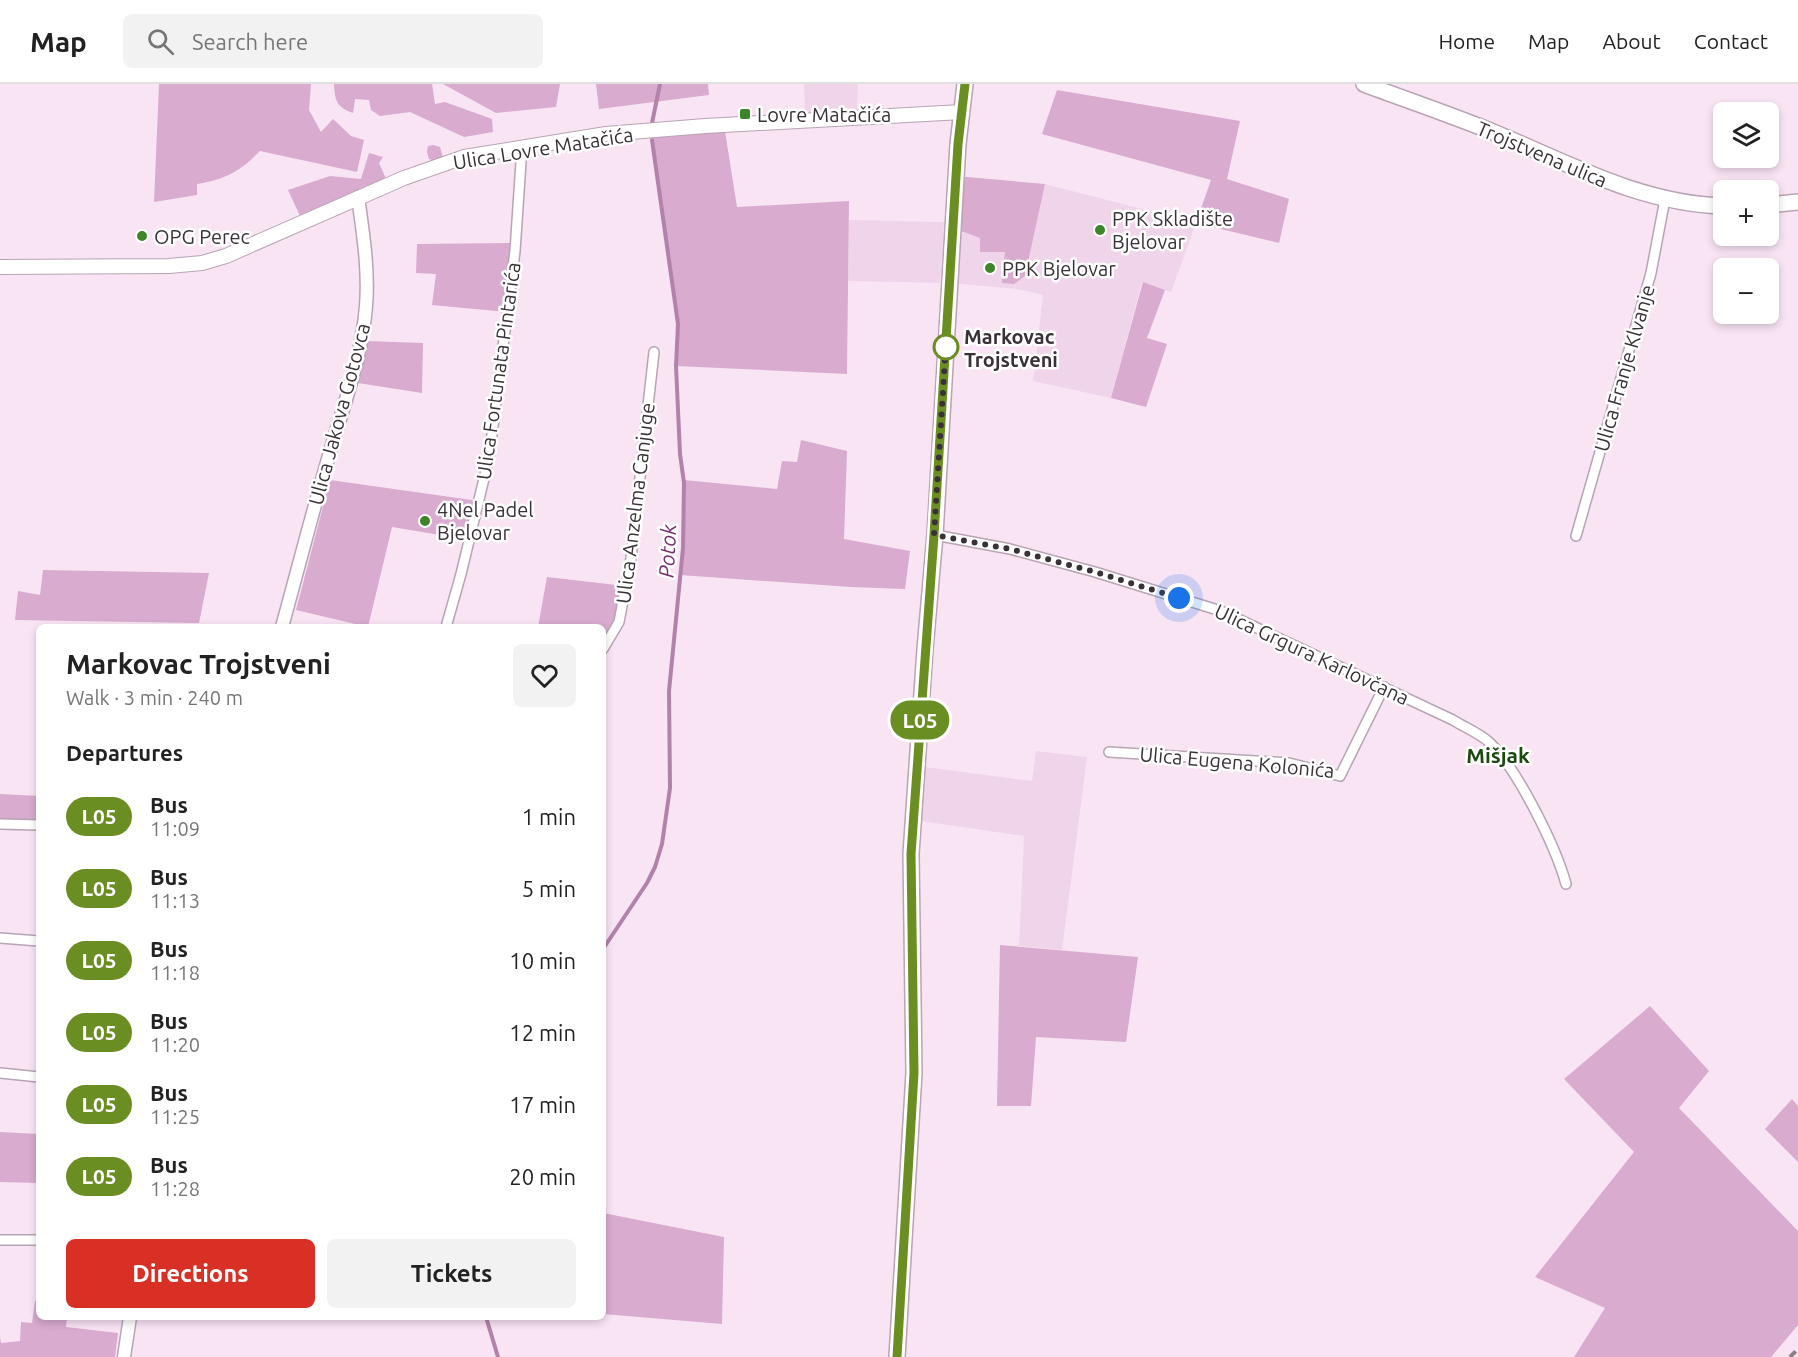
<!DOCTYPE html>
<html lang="en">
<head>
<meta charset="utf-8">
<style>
  body { margin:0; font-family:Ubuntu,sans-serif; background:#f2f2f2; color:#222; height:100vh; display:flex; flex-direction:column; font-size:22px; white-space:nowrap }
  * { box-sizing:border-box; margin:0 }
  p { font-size:20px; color:#767676 }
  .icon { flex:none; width:33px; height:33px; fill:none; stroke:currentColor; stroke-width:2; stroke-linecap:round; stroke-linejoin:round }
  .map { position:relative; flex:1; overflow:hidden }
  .details { position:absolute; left:36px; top:540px; width:570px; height:696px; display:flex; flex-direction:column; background:#fff; border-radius:9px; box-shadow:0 3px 9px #0003 }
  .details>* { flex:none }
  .badge { padding:0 12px; border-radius:20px; font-size:21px; line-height:39px }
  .buttons { position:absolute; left:1713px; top:18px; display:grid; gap:12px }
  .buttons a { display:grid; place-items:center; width:66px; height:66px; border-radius:9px; background:#fff; box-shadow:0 3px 9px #0003; font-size:30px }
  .you { position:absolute; width:30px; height:30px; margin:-15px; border:4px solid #fff; border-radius:50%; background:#1a73e8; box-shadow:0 0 0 9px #1a73e833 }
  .map>.badge { position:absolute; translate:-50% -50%; box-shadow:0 0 0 3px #fff }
  h2 { padding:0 30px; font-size:22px; line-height:54px }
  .round { display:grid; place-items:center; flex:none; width:63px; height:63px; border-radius:9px; background:#f2f2f2 }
  .summary { display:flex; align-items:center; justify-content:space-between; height:102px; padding:0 30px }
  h1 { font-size:28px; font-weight:700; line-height:45px }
  .primary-button { display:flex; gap:12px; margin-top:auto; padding:12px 30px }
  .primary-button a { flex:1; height:69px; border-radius:9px; background:#d93025; color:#fff; font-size:24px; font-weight:700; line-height:69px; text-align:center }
  .primary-button a+a { background:#f2f2f2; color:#222 }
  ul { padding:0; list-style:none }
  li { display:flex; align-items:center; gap:18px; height:72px; padding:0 30px }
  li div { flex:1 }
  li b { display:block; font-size:22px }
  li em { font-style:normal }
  li .badge { min-width:66px; font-weight:700; text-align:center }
  header { display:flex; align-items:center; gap:36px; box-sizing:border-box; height:84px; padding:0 30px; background:#fff; border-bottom:2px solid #e0e0e0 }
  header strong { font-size:28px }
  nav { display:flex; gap:33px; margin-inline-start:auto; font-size:21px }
  .search { width:420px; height:54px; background:#f2f2f2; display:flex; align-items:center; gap:15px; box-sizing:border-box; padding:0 21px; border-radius:9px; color:#767676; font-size:22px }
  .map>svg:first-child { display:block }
</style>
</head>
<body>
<header>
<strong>Map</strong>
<div class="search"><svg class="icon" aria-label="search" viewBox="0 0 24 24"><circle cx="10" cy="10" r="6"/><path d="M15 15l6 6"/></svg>Search here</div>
<nav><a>Home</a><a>Map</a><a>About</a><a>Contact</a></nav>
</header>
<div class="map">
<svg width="1798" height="1273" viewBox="0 0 1798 1273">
  <rect width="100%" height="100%" fill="#f9e4f4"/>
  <!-- built -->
  <g fill="#f0d5ea">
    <polygon points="804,0 858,0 857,26 805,30"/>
    <polygon points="1045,100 1196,139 1171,208 1142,198 1111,314 1033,297 1043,211 1017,205 950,199 953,147 964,148 980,154 1005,168 1025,192"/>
    <polygon points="849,136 944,138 940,199 848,197"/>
    <polygon points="1036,667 1087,673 1062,866 1019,862 1024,752 914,736 917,682 1032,697"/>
  </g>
  <!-- green -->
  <g fill="#d8abcf">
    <path d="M159 0H311L309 26 321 48 333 35 351 52 364 56 357 88 260 67C239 88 226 95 197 100V111L154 118Z"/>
    <path d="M334 0H432L435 20 445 18 492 35 493 48 464 53 410 28 380 32 371 26 369 16 355 15 353 29C336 23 335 16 334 0Z"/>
    <polygon points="443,0 560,0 556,23 496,29"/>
    <polygon points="596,0 708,0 709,11 599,25"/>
    <polygon points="1057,6 1240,37 1227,95 1289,115 1279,159 1196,139 1211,96 1042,50"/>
    <polygon points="724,41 737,123 849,117 847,290 676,282 678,240 652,46"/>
    <polygon points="433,61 440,63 443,74 436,77 429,75 427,68 428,62"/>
    <polygon points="369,69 383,73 379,79 387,97 301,134 288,106 330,92 361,95"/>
    <polygon points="956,92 1045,100 1025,192 1014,200 1002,199 1005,168 980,168 980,154 964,148 953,147"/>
    <polygon points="515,159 507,228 432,221 436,190 416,189 417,160"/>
    <polygon points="1143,198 1165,206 1147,254 1167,260 1146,323 1111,314"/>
    <polygon points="367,257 423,259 422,309 358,299"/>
    <polygon points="801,356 847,367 844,455 910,467 905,505 851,503 680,491 683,464 684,396 777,405 782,377 797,378"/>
    <polygon points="330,396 479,417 470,456 392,443 368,543 296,526"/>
    <polygon points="43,486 209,489 199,539 15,536 18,507 40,511"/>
    <polygon points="547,493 625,502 619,538 603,565 603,543 538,543"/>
    <polygon points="0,710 39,712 39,741 0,739"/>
    <polygon points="1000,861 1138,873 1126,958 1036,953 1031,1022 997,1022"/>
    <polygon points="1650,922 1709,987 1679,1024 1798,1147 1798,1241 1771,1273 1574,1273 1605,1224 1535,1193 1634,1068 1564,995"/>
    <polygon points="1792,1015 1798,1022 1798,1078 1765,1045"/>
    <polygon points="0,1048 39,1050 39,1099 0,1098"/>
    <polygon points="603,1129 724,1153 722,1240 603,1230"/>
    <polygon points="35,1217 39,1217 39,1233 67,1233 66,1243 118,1249 115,1273 0,1273 0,1253 1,1259 20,1257 21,1238 32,1239"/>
  </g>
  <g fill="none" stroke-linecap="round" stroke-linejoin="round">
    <!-- stream -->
    <g stroke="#b382aa" stroke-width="4">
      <polyline points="652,39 660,0"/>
      <polyline points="603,865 647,799 655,783 662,760 670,704 669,607 683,464 684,399 680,370 676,282 678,240 652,56"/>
      <polyline points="486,1233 498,1273"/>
    </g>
    <defs>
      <g id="minor">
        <path d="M935 451 1010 465 1095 488 1221 527 1453 636C1464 643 1479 649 1489 658 1517 684 1556 763 1566 800"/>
        <polyline points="1576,452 1651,189 1665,115"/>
        <polyline points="446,543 461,490 489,374 515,167 522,63"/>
        <polyline points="603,565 619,538 631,474 654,268"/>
        <polyline points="1109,668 1289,679 1340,692 1384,603"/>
        <polyline points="0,740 39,741"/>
        <polyline points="0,854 39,857"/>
        <polyline points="0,989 39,993"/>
        <polyline points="0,1156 39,1156"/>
      </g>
      <g id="tertiary">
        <path d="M282 543C298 485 313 426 330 368 344 320 362 272 366 222 369 186 363 149 358 113"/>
        <polyline points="124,1273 130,1233"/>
      </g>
      <polyline id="secondary" points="0,183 169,182 202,179 226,172 404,94 464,73 606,50 705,42 962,28"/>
      <g id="primary">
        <path d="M1364 0C1407 16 1451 31 1493 48 1568 79 1641 120 1724 122"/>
        <polyline points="1768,121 1798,118"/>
        <polyline points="897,1273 914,989 911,770 925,565 935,451 958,60 965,0"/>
      </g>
    </defs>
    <!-- minor casing -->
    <use href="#minor" stroke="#b8a4b4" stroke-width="12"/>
    <!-- tertiary casing -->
    <use href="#tertiary" stroke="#b8a4b4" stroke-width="15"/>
    <!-- secondary casing -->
    <use href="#secondary" stroke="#b8a4b4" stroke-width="16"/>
    <!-- primary casing -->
    <use href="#primary" stroke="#b8a4b4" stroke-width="18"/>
    <!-- minor -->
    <use href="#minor" stroke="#fff" stroke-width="9"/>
    <!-- tertiary -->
    <use href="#tertiary" stroke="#fff" stroke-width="12"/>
    <!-- secondary -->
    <use href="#secondary" stroke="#fff" stroke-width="14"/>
    <!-- primary -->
    <use href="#primary" stroke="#fff" stroke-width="15"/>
    <!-- rail -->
    <polyline stroke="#8b7e88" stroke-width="4" stroke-dasharray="8 8" stroke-linecap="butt" points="1790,1273 1798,1265"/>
  </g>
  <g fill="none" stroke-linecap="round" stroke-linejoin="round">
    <defs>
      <polyline id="line" points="897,1273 914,989 911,770 934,451 958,60 965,0"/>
    </defs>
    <!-- line casing -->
    <use href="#line" stroke="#fff" stroke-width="14"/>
    <!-- line -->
    <use href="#line" stroke="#6b8e23" stroke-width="9"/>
    <!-- walk -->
    <polyline stroke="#393137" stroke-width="6" stroke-dasharray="0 10.8" points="946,263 946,259 934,451 1010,465 1095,488 1179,514"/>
  </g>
  <!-- markers -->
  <g fill="#3e842a" stroke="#fff" stroke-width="2">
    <rect x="739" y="24" width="12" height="12" rx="3"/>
    <circle cx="1100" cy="146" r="6"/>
    <circle cx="142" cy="152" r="6"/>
    <circle cx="990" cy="184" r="6"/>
    <circle cx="425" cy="437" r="6"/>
  </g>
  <circle fill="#fff" stroke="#6b8e23" stroke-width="3" cx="946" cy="263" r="12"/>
  <g text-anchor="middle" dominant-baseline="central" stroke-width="5" stroke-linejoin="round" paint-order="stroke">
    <!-- poi labels -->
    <g font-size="20" fill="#393137" stroke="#fff" text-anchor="start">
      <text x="757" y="30">Lovre Matačića</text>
      <text x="1112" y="134">PPK Skladište<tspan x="1112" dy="23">Bjelovar</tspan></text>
      <text x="154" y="152">OPG Perec</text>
      <text x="1002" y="184">PPK Bjelovar</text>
      <text x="437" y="425">4Nel Padel<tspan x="437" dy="23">Bjelovar</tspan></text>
    </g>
    <!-- street labels -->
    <g font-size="20" fill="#393137" stroke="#fff">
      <text transform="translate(543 64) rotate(-9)">Ulica Lovre Matačića</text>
      <text transform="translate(1542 70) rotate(23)">Trojstvena ulica</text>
      <text transform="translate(1624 284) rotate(-74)">Ulica Franje Klvanje</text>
      <text transform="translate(498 287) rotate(-82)">Ulica Fortunata Pintarića</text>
      <text transform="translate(339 330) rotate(-75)">Ulica Jakova Gotovca</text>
      <text transform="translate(635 419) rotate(-83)">Ulica Anzelma Canjuge</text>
      <text transform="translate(1312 570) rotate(25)">Ulica Grgura Karlovčana</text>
      <text transform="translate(1237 678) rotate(5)">Ulica Eugena Kolonića</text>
    </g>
    <!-- stop labels -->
    <g font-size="20" font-weight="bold" fill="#393137" stroke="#fff" text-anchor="start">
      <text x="964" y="252">Markovac<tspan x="964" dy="23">Trojstveni</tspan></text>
    </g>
    <!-- water labels -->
    <g font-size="21" font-style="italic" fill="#792b6f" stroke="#fff">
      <text transform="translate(667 467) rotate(-87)">Potok</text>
    </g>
    <!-- neighbourhood labels -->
    <g font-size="21" font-weight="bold" fill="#1c490f" stroke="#fff">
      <text x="1498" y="671">Mišjak</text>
    </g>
  </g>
</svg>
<div class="buttons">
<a><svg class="icon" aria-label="layers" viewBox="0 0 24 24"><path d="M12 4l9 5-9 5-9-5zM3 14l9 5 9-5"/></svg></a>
<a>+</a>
<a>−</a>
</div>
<div class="you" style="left:1179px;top:514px"></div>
<b class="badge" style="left:920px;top:636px;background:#6b8e23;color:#fff">L05</b>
<section class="details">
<div class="summary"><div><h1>Markovac Trojstveni</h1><p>Walk · 3 min · 240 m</p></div><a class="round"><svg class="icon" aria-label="heart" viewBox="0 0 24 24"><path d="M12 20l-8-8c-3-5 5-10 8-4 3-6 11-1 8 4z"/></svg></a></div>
<h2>Departures</h2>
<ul>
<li><span class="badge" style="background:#6b8e23;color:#fff">L05</span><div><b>Bus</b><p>11:09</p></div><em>1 min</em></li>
<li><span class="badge" style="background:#6b8e23;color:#fff">L05</span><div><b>Bus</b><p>11:13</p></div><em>5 min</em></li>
<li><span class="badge" style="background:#6b8e23;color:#fff">L05</span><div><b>Bus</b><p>11:18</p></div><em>10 min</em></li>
<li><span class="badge" style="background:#6b8e23;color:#fff">L05</span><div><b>Bus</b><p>11:20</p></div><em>12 min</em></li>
<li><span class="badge" style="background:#6b8e23;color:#fff">L05</span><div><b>Bus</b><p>11:25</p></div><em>17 min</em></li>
<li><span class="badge" style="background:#6b8e23;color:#fff">L05</span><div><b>Bus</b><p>11:28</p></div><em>20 min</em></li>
</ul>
<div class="primary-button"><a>Directions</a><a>Tickets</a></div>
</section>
</div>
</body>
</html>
